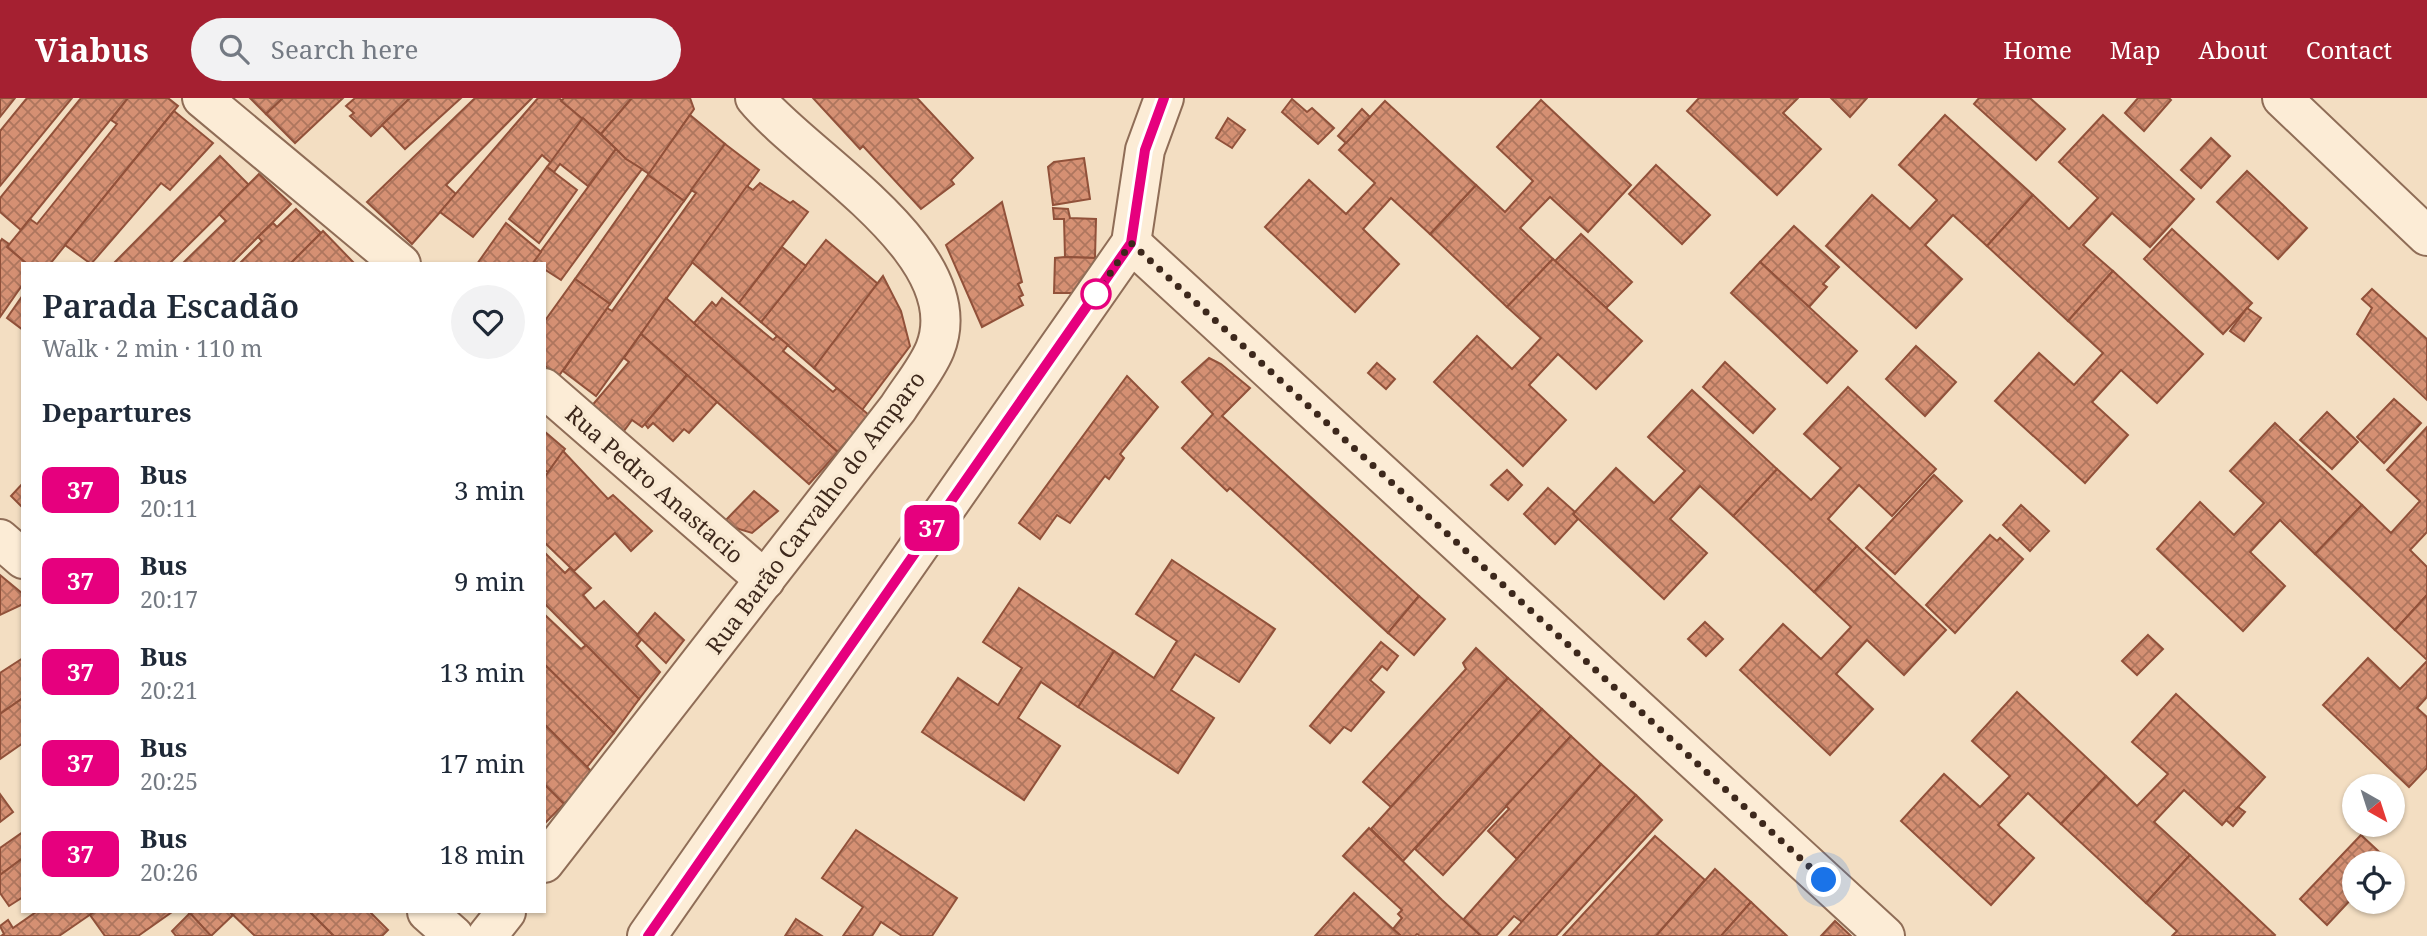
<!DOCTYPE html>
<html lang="en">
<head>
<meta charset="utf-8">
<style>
  body { margin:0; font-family:"Noto Serif",serif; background:#f2f2f3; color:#1f2937; height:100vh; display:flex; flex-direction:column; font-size:26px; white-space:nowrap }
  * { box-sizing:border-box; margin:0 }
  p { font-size:23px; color:#747a83 }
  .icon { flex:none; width:38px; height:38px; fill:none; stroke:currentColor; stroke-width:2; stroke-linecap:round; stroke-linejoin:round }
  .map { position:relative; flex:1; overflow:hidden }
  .drawer { position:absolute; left:21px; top:164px; width:525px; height:651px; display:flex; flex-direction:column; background:#fff; border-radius:0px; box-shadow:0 2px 5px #0004 }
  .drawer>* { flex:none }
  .badge { padding:0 14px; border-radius:10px; font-size:24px; line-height:46px }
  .needle { width:46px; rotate:141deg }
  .controls { position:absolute; left:2342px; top:676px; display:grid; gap:14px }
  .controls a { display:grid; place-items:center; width:63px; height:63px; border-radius:50%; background:#fff; box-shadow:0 2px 5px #0004; font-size:35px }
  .you { position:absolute; width:35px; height:35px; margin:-18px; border:5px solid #fff; border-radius:50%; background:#1a73e8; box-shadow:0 0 0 10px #1a73e833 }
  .map>.badge { position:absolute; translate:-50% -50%; box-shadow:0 0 0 4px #fff }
  h2 { padding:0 21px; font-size:26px; line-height:63px }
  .round { display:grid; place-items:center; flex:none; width:74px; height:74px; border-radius:37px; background:#f2f2f3 }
  .headline { display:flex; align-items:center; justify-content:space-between; height:119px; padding:0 21px }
  h1 { font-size:33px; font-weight:600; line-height:52px }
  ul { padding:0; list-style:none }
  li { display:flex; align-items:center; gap:21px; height:91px; padding:0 21px }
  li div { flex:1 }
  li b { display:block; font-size:26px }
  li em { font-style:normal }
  li .badge { min-width:77px; font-weight:700; text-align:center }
  header { display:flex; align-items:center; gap:42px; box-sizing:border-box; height:98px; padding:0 35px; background:#a52031; color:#fff }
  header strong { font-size:33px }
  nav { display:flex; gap:38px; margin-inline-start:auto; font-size:24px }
  .search { width:490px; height:63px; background:#f2f2f3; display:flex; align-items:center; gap:18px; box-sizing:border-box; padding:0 24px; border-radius:38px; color:#747a83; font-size:26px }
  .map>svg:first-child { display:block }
</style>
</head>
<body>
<header>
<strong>Viabus</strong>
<div class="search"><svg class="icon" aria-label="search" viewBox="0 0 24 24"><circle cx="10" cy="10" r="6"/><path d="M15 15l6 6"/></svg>Search here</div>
<nav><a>Home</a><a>Map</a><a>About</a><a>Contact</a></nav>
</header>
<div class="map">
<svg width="2427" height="838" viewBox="0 0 2427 838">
  <defs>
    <pattern id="building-cross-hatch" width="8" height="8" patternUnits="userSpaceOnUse" patternTransform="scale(1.75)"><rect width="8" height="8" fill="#d59073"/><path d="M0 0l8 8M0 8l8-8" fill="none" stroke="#ae765e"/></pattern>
  </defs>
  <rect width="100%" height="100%" fill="#f3dec2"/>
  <!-- building -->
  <g fill="url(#building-cross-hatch)" stroke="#91513a" stroke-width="2">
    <polygon points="0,0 15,0 0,19"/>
    <polygon points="27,0 72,0 0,88 0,33"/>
    <polygon points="81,0 128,0 21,132 0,114 0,100"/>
    <polygon points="128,0 168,0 178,8 50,166 27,166 7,149 30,121 37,126 117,26 111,22"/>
    <polygon points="250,0 283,0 266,16"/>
    <polygon points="283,0 343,0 295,45 266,16"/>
    <polygon points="355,0 410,0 371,38 350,18 354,15 346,8"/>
    <polygon points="410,0 461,0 405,51 382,27"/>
    <polygon points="475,0 532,0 446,87 456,96 412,146 367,104"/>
    <polygon points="538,0 559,0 583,20 551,65 542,57 473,139 440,114"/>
    <polygon points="564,0 632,0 601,36 561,3"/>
    <polygon points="632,0 690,0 694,11 649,76 626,61 601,36"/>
    <polygon points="813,0 917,0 973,60 951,82 954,86 921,111 863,48 860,51"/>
    <polygon points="1699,0 1798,0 1783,15 1821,51 1777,97 1687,13"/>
    <polygon points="1831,0 1867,0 1850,19"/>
    <polygon points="1979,0 2030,0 2065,31 2036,62 1974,6"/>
    <polygon points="2138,0 2169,0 2171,2 2144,33 2125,15"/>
    <polygon points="1292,1 1307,14 1312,10 1334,30 1318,46 1282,14"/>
    <polygon points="1541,2 1631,87 1588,134 1550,99 1520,130 1553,161 1507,209 1430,136 1476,87 1505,114 1533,83 1497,49"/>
    <polygon points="1385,3 1476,87 1430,136 1391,100 1363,131 1399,166 1355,214 1265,129 1309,82 1346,116 1375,85 1339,52"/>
    <polygon points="1362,11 1370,19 1346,45 1338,38"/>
    <polygon points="174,13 213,45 170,92 161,85 91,166 65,147"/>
    <polygon points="690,17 725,46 684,103 648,77"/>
    <polygon points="1945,17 2033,97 1987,148 1953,117 1925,147 1962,181 1916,230 1826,148 1872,97 1910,131 1937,102 1899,67"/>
    <polygon points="2103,17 2194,101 2150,149 2112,115 2083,147 2113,173 2068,223 1987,148 2033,97 2069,131 2098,100 2059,64"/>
    <polygon points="583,20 616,51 588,88 560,66 554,74 547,69"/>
    <polygon points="1228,20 1245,32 1232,50 1216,40"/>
    <polygon points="2211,40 2230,58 2201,90 2181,72"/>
    <polygon points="725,46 759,72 596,298 563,273 607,210 612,213 696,95 691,92"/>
    <polygon points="616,51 626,61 642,71 561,182 544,171 544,166 533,164"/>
    <polygon points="220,58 249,87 169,166 113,166"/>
    <polygon points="1084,60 1090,101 1053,107 1048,69 1054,64"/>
    <polygon points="1656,67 1710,117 1682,146 1629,96"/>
    <polygon points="547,69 577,92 539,145 509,121"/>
    <polygon points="2247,73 2307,130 2278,161 2217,104"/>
    <polygon points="259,76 291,106 231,166 182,166 226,123 219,116"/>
    <polygon points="648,77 684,103 610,206 575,181"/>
    <polygon points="760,85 790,105 793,103 808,114 739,205 692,164 747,88 753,92"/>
    <polygon points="1002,104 1022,184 1018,186 1023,197 1019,199 1023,207 982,229 946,147"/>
    <polygon points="1053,110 1068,111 1070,120 1096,121 1095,160 1065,159 1064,121 1054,121"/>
    <polygon points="296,111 321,135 290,166 239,166 262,143 258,139 273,125 277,129"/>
    <polygon points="506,125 541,154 532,166 477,166"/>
    <polygon points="1794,128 1839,169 1823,186 1827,189 1809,209 1760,164"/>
    <polygon points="2172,131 2252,205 2223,236 2144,161"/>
    <polygon points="323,133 353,164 351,166 290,166"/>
    <polygon points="1581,136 1632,184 1606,210 1555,163"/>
    <polygon points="2,141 9,146 7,149 27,166 23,166 23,186 0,219 0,144"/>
    <polygon points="826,142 878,186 814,270 761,224"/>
    <polygon points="782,149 806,168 761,224 739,205"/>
    <polygon points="1065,159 1095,160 1093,195 1054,195 1055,160"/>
    <polygon points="1553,161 1642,243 1596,291 1558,256 1529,287 1566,322 1523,368 1434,284 1477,238 1512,271 1541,240 1507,209"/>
    <polygon points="1760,164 1857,253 1827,285 1731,195"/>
    <polygon points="2113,173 2203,256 2157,305 2121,272 2092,304 2128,337 2085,385 1995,303 2039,255 2074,287 2103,255 2068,223"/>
    <polygon points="883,178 901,213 910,248 862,312 814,270"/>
    <polygon points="575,181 610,206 558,279 544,267 544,224"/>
    <polygon points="2372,191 2427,241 2427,302 2357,236 2372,210 2362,201"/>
    <polygon points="23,197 23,232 7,220"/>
    <polygon points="666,200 838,354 809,386 641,236"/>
    <polygon points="722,200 773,242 777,238 788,247 783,253 833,294 837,290 869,317 838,354 694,225 712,204 716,208"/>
    <polygon points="2247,210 2261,220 2244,243 2230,233"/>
    <polygon points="641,236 687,277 645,326 642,329 632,322 621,337 590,310 629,264 624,260"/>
    <polygon points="1916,248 1956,284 1925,318 1886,281"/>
    <polygon points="1209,260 1221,266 1250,290 1222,318 1419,498 1388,535 1230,390 1227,393 1182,350 1213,316 1182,284"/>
    <polygon points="1725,264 1775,311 1753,335 1703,289"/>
    <polygon points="1377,265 1395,281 1386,291 1368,275"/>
    <polygon points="687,277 717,304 689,335 684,331 673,343 653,325 648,330 645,326"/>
    <polygon points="1127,278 1158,309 1120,356 1124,360 1109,381 1105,378 1070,425 1057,417 1040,441 1019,425"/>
    <polygon points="1848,289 1936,371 1892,418 1859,387 1828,421 1857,448 1814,494 1733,418 1777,371 1811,402 1841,370 1804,336"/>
    <polygon points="1692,292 1777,371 1733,418 1700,388 1670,421 1707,455 1664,501 1573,416 1616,370 1654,405 1685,373 1648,339"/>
    <polygon points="2394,301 2421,325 2384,365 2357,339"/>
    <polygon points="2327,314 2358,344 2332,371 2300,342"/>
    <polygon points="2275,325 2362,407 2315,456 2280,422 2250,454 2285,488 2243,533 2157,451 2200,404 2234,437 2264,405 2230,373"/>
    <polygon points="2427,329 2427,434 2410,452 2427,469 2427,497 2395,532 2315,456 2362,407 2391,435 2420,403 2387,372"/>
    <polygon points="544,333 565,351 548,374 544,372"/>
    <polygon points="563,353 608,401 613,397 652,433 631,453 615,435 574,473 544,444 544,380"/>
    <polygon points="1507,372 1522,387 1508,402 1491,387"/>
    <polygon points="1934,377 1962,403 1895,476 1866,450"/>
    <polygon points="23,385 23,410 11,398"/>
    <polygon points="1548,390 1575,414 1573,416 1578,421 1555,446 1524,416"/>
    <polygon points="754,393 778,413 752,435 722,426"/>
    <polygon points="2021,407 2049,433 2030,453 2003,427"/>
    <polygon points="1990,437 1997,443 2000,440 2023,461 1955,535 1926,507"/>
    <polygon points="1857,448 1946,532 1904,577 1867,542 1836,576 1873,611 1830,657 1740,572 1783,526 1821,561 1851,529 1814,494"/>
    <polygon points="544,454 565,475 570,470 591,490 583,497 595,511 604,503 642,541 636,548 660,574 639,601 544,505"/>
    <polygon points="1172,462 1275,531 1239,584 1195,556 1171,592 1214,620 1178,675 1078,609 1114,553 1154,580 1177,543 1136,516"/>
    <polygon points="0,477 23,496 23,506 0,517"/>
    <polygon points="1019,490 1114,553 1078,609 1041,584 1018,620 1060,648 1024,702 922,634 958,580 998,607 1022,570 983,544"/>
    <polygon points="2427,497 2427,562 2395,532"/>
    <polygon points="1419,498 1445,521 1414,557 1388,535"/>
    <polygon points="655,515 684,542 666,565 637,537"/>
    <polygon points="544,516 581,551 586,547 639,601 614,635 544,566"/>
    <polygon points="1705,524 1723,541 1706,558 1688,541"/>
    <polygon points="2148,537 2163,551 2137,577 2122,563"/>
    <polygon points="1381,544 1398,558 1387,572 1382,568 1370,582 1384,594 1351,633 1344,629 1330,645 1310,628"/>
    <polygon points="1476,550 1508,580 1391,709 1363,684 1466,571 1463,565"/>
    <polygon points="23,560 23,600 0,616 0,575"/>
    <polygon points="2368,560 2400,591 2427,563 2427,599 2417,610 2427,619 2427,670 2409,689 2323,607"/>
    <polygon points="544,566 614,635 587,669 544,626"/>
    <polygon points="1508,580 1542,611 1403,763 1371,731"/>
    <polygon points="2017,594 2106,678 2061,726 2028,695 1998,727 2034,760 1991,807 1901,723 1944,676 1980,709 2010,678 1972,643"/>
    <polygon points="2176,596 2265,679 2222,727 2184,692 2154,724 2190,757 2146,805 2061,726 2106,678 2137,708 2168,676 2132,644"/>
    <polygon points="23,600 23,645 0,661 0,616"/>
    <polygon points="1542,611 1571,638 1443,777 1415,751"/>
    <polygon points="544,626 595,677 564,706 544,686"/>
    <polygon points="1571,638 1601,666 1517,761 1488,733 1509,711 1506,708"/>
    <polygon points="1601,666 1636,697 1522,824 1514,818 1496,838 1481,838 1463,822"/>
    <polygon points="544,686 564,706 544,726"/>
    <polygon points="0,696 13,714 0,724"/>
    <polygon points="1636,697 1662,722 1556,838 1509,838"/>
    <polygon points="2238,709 2245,714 2233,728 2226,722"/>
    <polygon points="1369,730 1442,802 1481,838 1420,838 1417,836 1415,838 1401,838 1393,831 1402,820 1398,816 1402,812 1343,758"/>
    <polygon points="856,732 957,800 932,838 902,838 881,824 872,838 843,838 863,809 822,780"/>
    <polygon points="23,734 23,760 0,777 0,750"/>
    <polygon points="2361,737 2388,762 2385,765 2354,765 2354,798 2327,827 2300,801"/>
    <polygon points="1655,738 1705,782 1656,838 1563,838"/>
    <polygon points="2190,757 2275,837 2274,838 2172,838 2177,833 2146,805"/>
    <polygon points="23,760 23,799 9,808 0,795 0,777"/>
    <polygon points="1715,771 1751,804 1721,838 1656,838"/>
    <polygon points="1354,795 1393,831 1401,838 1315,838"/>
    <polygon points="1751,804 1787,838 1721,838"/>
    <polygon points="36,814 90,814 91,816 59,838 1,838 4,836 0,828 8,822 13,830"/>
    <polygon points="94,814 172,814 138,838 105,838 90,817"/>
    <polygon points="188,814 230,814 233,817 211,838"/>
    <polygon points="230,814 310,814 334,838 255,838"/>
    <polygon points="310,814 370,814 388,832 382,838 334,838"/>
    <polygon points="190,815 211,838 176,838 172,833"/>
    <polygon points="796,821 822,838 785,838"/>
    <polygon points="1835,823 1851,838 1821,838"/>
  </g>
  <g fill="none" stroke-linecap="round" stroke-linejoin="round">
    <defs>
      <g id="street">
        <polyline points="202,0 401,166"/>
        <polyline points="2282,0 2427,138"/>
        <polyline points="1131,145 1885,838"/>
        <polyline points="544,290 765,482"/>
        <polyline points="0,441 23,461"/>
        <path d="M544 765 898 310C910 291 927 271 935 251 973 156 806 62 755 0"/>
        <polyline points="427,814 454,838"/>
        <polyline points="487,838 506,814"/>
        <polyline points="647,838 1131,145 1145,52 1164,0"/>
      </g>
    </defs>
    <!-- street casing -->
    <use href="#street" stroke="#8f6d57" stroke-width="42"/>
    <!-- street -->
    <use href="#street" stroke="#fcecd6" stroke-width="38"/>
  </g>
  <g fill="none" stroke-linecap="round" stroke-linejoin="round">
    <defs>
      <polyline id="line" points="648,838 1131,145 1145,52 1164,0"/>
    </defs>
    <!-- line casing -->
    <use href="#line" stroke="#fff" stroke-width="16"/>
    <!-- line -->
    <use href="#line" stroke="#e6007e" stroke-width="10"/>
    <!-- walk -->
    <polyline stroke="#3d281c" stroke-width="7" stroke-dasharray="0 12.6" points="1096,196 1131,145 1824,782"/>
  </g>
  <!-- markers -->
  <circle fill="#fff" stroke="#e6007e" stroke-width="3.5" cx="1096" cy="196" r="14"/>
  <g text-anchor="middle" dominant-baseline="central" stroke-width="7" stroke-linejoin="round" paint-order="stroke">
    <!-- street labels -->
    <g font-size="23" fill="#3d281c" stroke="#f9e9d2">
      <text transform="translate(655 386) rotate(41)">Rua Pedro Anastacio</text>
      <text transform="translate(815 414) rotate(-53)">Rua Barão Carvalho do Amparo</text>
    </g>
  </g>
</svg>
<div class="controls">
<a><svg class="needle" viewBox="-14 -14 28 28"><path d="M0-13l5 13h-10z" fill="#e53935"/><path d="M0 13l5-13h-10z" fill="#747a83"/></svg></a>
<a><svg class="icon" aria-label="locate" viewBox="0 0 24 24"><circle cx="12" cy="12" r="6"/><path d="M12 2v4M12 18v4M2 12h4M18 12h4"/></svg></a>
</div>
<div class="you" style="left:1824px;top:782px"></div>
<b class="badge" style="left:932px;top:430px;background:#e6007e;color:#fff">37</b>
<section class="drawer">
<div class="headline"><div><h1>Parada Escadão</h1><p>Walk · 2 min · 110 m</p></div><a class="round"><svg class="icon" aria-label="heart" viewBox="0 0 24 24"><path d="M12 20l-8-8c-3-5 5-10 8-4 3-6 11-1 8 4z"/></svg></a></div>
<h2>Departures</h2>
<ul>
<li><span class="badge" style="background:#e6007e;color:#fff">37</span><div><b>Bus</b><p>20:11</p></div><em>3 min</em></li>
<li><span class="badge" style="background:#e6007e;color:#fff">37</span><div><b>Bus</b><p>20:17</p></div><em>9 min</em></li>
<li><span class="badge" style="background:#e6007e;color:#fff">37</span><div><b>Bus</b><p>20:21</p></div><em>13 min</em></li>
<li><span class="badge" style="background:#e6007e;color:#fff">37</span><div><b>Bus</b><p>20:25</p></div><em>17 min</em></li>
<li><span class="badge" style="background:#e6007e;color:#fff">37</span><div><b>Bus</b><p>20:26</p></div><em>18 min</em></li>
</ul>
</section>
</div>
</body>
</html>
